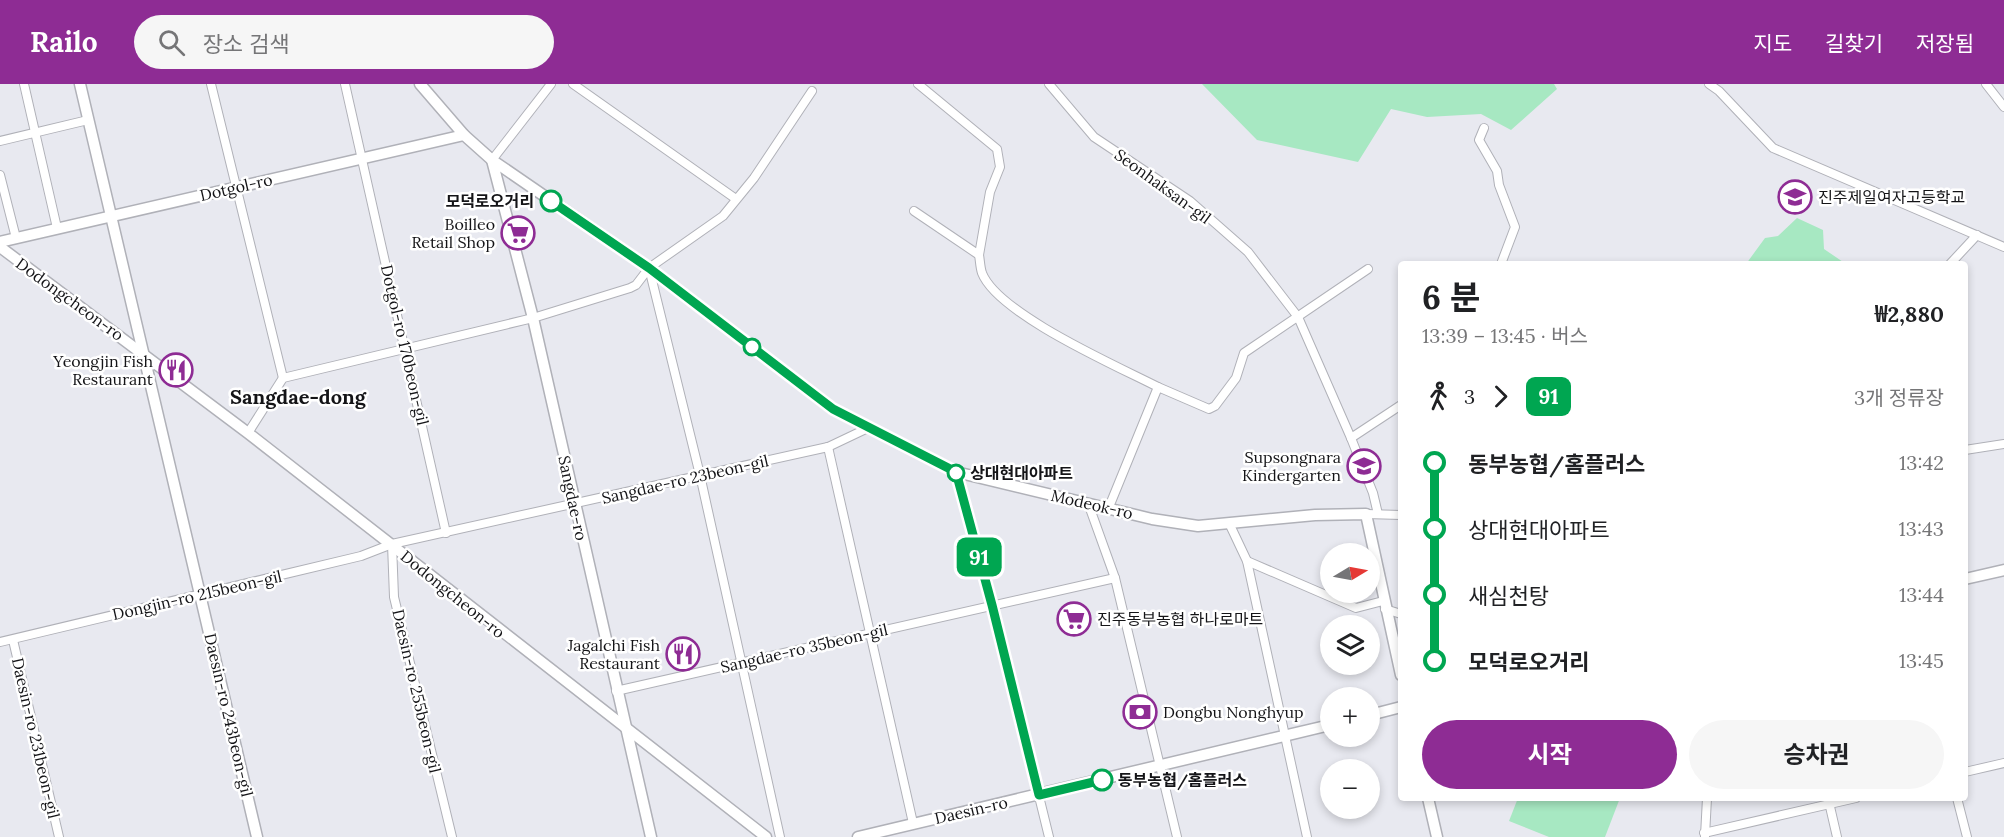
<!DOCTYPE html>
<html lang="ko">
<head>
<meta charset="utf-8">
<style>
  body { margin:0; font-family:Lora,"Noto Sans KR",serif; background:#f6f6f6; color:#202124; height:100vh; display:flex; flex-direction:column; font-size:22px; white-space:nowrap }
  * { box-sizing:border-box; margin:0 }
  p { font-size:20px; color:#757577 }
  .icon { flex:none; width:33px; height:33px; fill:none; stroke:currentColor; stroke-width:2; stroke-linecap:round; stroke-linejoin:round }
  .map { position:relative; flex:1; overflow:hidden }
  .drawer { position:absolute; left:1398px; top:177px; width:570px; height:540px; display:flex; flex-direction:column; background:#fff; border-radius:6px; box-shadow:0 3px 9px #0003 }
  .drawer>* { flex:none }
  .badge { padding:0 12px; border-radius:9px; font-size:21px; line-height:39px }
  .needle { width:39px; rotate:80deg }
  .controls { position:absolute; left:1320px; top:459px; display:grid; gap:12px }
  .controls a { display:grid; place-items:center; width:60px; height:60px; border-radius:50%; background:#fff; box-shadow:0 3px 9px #0003; font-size:30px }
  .map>.badge { position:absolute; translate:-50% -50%; box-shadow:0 0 0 3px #fff }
  .legs { display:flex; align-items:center; gap:9px; height:66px; padding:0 24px; font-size:20px }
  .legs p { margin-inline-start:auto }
  .headline { display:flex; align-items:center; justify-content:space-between; height:102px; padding:0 24px }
  h1 { font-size:33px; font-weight:700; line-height:45px }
  .cta { display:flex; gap:12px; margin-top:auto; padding:12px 24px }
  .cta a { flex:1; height:69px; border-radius:36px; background:#8e2c94; color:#fff; font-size:24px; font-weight:700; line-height:69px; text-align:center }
  .cta a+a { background:#f6f6f6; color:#202124 }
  ul { padding:0 24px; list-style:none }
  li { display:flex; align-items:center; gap:21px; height:66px; font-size:22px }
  li i { display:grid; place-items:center; width:9px; height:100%; margin:0 8px; background:currentColor }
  li i::after { content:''; width:15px; height:15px; margin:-8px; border:4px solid; border-radius:50%; background:#fff }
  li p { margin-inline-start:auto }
  li:first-child i { background:linear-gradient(#0000 50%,currentColor 0) }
  li:last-child i { background:linear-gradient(currentColor 50%,#0000 0) }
  header { display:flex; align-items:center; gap:36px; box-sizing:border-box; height:84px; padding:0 30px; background:#8e2c94; color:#fff }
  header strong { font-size:28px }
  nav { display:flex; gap:33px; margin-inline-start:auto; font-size:21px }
  .search { width:420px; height:54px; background:#f6f6f6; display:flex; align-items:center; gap:15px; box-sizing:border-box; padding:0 21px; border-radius:33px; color:#757577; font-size:22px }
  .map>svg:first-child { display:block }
</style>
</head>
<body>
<header>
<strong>Railo</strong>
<div class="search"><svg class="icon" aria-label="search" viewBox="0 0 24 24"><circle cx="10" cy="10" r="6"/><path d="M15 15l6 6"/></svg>장소 검색</div>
<nav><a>지도</a><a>길찾기</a><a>저장됨</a></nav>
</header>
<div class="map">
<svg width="2004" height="753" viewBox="0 0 2004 753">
  <rect width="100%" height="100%" fill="#e8e9f0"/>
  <!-- green -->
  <g fill="#a7e8c2">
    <polygon points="1202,0 1554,0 1557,5 1511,46 1481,30 1427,33 1391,25 1358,78 1257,56"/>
    <polygon points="1797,134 1823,146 1824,165 1846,180 1746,180 1765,154 1778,152"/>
    <polygon points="1518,714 1620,714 1605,753 1549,753 1509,737"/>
  </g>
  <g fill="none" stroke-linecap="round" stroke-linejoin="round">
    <defs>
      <g id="minor">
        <polyline points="24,0 57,144"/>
        <polyline points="211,0 283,294"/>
        <polyline points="345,0 446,449"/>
        <polyline points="573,0 736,115"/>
        <polyline points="918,0 997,65 1000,83 990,108 979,171"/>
        <polyline points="1049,0 1094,53 1190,117 1248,168 1298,233 1351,354 1373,409 1378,430"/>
        <polyline points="1709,0 1719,7 1773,64 2004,163"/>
        <polyline points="1986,0 2004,23"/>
        <polyline points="1484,44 1479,56 1497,87 1499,101 1515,143 1501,180"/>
        <polyline points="0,57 88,36"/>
        <polyline points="492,76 551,0"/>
        <polyline points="0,91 16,154"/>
        <path d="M914 127 979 171C980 176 980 183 982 189 998 230 1117 282 1158 303"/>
        <polyline points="1950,180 1977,151"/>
        <polyline points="649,184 700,391 780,753"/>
        <polyline points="248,349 283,294 533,234 630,204 636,201 649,184 723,132 754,94 812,7"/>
        <polyline points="1351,354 1401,321"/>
        <polyline points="828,363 913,739"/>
        <polyline points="1965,366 2004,360"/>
        <polyline points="956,388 992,521 1049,753"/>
        <polyline points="1088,419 1115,494 1177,753"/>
        <polyline points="1109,423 1158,303 1209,325 1215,322 1236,294 1244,269 1368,185"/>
        <polyline points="1366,430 1401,431"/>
        <polyline points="1229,439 1247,477 1307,753"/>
        <polyline points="392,460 394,513 452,753"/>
        <polyline points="1247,477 1356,524 1383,517"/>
        <polyline points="1385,525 1401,530"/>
        <polyline points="13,556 59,753"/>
        <polyline points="0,558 361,472 392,460 828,363 868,344"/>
        <polyline points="616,607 1115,494"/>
        <polyline points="1965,688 2004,679"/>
        <polyline points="1828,714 1837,753"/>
        <polyline points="1957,714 1967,753"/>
        <polyline points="1704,749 1856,714"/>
        <polyline points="1705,752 1707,714"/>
      </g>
      <g id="tertiary">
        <polyline points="80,0 257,753"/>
        <polyline points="420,0 464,51 492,76 649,184 833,325 956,388 1152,435 1198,442 1315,431 1366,430 1401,591"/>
        <polyline points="492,76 533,234 651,753"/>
        <polyline points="0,158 464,51"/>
        <polyline points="0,163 248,349 766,753"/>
        <polyline points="1965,495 2004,486"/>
        <polyline points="1370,631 1401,623"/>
        <polyline points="1428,714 1437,753"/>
        <polyline points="858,753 1330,641"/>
      </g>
    </defs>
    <!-- minor casing -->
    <use href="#minor" stroke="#b0b1b8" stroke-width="10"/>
    <!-- tertiary casing -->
    <use href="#tertiary" stroke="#b0b1b8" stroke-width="13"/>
    <!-- minor -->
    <use href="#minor" stroke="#fff" stroke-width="8"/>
    <!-- tertiary -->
    <use href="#tertiary" stroke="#fff" stroke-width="10"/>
  </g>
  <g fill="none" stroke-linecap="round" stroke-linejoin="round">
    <defs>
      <polyline id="line-1" points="551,117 649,184 833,325 956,388 992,521 1039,711 1102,696"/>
    </defs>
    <!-- line-1 casing -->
    <use href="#line-1" stroke="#fff" stroke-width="14"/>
    <!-- line-1 -->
    <use href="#line-1" stroke="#00a651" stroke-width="9"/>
  </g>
  <!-- icons -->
  <defs>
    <symbol id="school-ring" viewBox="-11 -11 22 22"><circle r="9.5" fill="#fff" stroke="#8e2c94" stroke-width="1.5"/><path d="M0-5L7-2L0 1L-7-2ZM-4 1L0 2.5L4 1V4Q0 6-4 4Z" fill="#8e2c94"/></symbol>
    <symbol id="supermarket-ring" viewBox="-11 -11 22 22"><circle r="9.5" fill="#fff" stroke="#8e2c94" stroke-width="1.5"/><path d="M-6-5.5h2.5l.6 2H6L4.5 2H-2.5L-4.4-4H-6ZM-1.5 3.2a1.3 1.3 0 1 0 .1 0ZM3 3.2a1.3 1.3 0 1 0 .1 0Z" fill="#8e2c94"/></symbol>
    <symbol id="restaurant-ring" viewBox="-11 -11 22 22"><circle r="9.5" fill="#fff" stroke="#8e2c94" stroke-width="1.5"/><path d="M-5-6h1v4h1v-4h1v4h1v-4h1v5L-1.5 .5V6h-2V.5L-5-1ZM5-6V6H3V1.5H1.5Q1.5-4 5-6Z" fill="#8e2c94"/></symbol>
    <symbol id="bank-ring" viewBox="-11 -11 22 22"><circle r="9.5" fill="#fff" stroke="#8e2c94" stroke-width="1.5"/><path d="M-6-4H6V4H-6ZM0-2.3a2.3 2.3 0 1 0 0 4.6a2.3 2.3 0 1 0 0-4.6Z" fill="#8e2c94"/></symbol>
  </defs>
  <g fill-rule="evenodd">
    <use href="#school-ring" x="1776" y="94" width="38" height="38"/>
    <use href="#supermarket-ring" x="499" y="130" width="38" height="38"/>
    <use href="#restaurant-ring" x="157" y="267" width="38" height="38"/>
    <use href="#school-ring" x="1345" y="363" width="38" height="38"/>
    <use href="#supermarket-ring" x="1055" y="516" width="38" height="38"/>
    <use href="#restaurant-ring" x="664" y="551" width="38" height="38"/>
    <use href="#bank-ring" x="1121" y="609" width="38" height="38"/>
  </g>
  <!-- markers -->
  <g fill="#fff" stroke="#00a651" stroke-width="3">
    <circle cx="551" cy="117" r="10"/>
    <circle cx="752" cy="263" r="8"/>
    <circle cx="956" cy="389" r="8"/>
    <circle cx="1102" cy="696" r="10"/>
  </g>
  <g text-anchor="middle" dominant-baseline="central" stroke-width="5" stroke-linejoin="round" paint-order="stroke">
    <!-- street labels -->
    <g font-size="16" fill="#141417" stroke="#fff">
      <text transform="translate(1163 102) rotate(36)">Seonhaksan-gil</text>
      <text transform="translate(236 103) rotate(-13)">Dotgol-ro</text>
      <text transform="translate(70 215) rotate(36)">Dodongcheon-ro</text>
      <text transform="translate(405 261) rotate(77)">Dotgol-ro 170beon-gil</text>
      <text transform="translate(685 395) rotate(-13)">Sangdae-ro 23beon-gil</text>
      <text transform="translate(573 414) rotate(78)">Sangdae-ro</text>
      <text transform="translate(1092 420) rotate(13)">Modeok-ro</text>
      <text transform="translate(453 510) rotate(39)">Dodongcheon-ro</text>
      <text transform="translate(197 511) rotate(-13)">Dongjin-ro 215beon-gil</text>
      <text transform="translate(804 564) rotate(-13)">Sangdae-ro 35beon-gil</text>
      <text transform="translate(417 607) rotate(77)">Daesin-ro 255beon-gil</text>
      <text transform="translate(229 631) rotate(77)">Daesin-ro 243beon-gil</text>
      <text transform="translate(36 654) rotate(77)">Daesin-ro 231beon-gil</text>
      <text transform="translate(971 726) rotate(-13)">Daesin-ro</text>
    </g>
    <!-- poi labels -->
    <g font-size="16" fill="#141417" stroke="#fff" text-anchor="end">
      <text x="1818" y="113" text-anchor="start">진주제일여자고등학교</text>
      <text x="495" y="140">Boilleo<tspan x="495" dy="18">Retail Shop</tspan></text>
      <text x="153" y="277">Yeongjin Fish<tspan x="153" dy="18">Restaurant</tspan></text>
      <text x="1341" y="373">Supsongnara<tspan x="1341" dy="18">Kindergarten</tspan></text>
      <text x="1097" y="535" text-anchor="start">진주동부농협 하나로마트</text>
      <text x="660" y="561">Jagalchi Fish<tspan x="660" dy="18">Restaurant</tspan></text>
      <text x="1163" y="628" text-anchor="start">Dongbu Nonghyup</text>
    </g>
    <!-- stop labels -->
    <g font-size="16" font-weight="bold" fill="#141417" stroke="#fff" text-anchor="start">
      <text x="534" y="117" text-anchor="end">모덕로오거리</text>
      <text x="970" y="389">상대현대아파트</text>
      <text x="1118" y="696">동부농협/홈플러스</text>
    </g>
    <!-- quarter labels -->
    <g font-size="20" font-weight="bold" fill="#141417" stroke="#fff">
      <text x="298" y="312">Sangdae-dong</text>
    </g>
  </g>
</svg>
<div class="controls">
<a><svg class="needle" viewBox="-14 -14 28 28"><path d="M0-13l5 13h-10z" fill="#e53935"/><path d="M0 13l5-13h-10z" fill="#757577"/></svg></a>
<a><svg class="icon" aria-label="layers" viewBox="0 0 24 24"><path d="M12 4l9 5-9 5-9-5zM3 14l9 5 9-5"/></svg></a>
<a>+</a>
<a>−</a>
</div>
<b class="badge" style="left:979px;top:473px;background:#00a651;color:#fff">91</b>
<section class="drawer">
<div class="headline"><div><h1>6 분</h1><p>13:39 – 13:45 · 버스</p></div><b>₩2,880</b></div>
<div class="legs"><svg class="icon" aria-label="walk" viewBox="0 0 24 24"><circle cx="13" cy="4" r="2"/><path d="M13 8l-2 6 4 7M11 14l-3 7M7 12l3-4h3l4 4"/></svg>3<svg class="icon" aria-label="forward" viewBox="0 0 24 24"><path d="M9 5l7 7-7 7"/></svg><b class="badge" style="background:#00a651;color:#fff">91</b><p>3개 정류장</p></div>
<ul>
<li><i style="color:#00a651"></i><b>동부농협/홈플러스</b><p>13:42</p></li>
<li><i style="color:#00a651"></i><span>상대현대아파트</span><p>13:43</p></li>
<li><i style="color:#00a651"></i><span>새심천탕</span><p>13:44</p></li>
<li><i style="color:#00a651"></i><b>모덕로오거리</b><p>13:45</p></li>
</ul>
<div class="cta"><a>시작</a><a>승차권</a></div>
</section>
</div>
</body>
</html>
